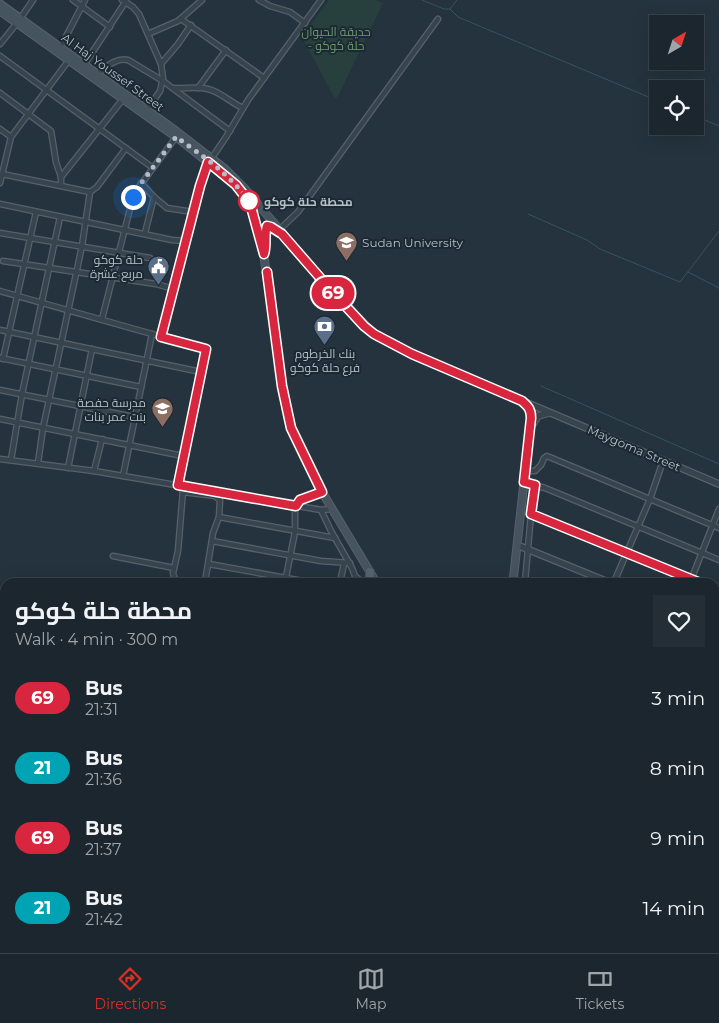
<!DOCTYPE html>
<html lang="en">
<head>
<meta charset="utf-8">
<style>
  body { margin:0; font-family:Montserrat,Cairo,sans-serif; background:#242e36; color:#f1f3f6; height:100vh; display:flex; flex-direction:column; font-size:19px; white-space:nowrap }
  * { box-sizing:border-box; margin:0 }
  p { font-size:16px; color:#a0a5aa }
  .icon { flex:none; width:28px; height:28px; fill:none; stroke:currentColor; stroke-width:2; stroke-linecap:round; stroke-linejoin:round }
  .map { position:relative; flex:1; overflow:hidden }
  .drawer { position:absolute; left:0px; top:578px; width:720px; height:376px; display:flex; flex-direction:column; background:#1b262e; border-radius:15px 15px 0 0; box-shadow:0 5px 20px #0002,0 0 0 1px #39434a }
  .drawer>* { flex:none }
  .badge { padding:0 10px; border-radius:16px; font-size:18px; line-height:32px }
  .needle { width:32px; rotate:39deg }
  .controls { position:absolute; left:649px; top:15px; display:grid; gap:10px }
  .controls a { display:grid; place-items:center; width:55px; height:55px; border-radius:0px; background:#1b262e; box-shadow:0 5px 20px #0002,0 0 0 1px #39434a; font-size:25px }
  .you { position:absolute; width:25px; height:25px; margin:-12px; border:4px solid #fff; border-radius:50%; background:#1a73e8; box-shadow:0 0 0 8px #1a73e833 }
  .map>.badge { position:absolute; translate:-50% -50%; box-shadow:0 0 0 2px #fff }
  .round { display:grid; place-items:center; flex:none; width:52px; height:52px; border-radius:0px; background:#242e36 }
  .headline { display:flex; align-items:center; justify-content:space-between; height:85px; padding:0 15px }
  h1 { font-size:24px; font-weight:700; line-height:38px }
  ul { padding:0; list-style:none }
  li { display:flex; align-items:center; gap:15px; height:70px; padding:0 15px }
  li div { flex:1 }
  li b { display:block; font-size:19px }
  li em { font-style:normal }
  li .badge { min-width:55px; font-weight:700; text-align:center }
  .dock { display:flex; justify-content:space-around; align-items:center; height:70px; border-top:1px solid #39434a; background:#1b262e; font-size:14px; color:#a0a5aa }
  .dock a { display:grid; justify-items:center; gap:2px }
  .dock .current { color:#d93025 }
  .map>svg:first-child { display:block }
</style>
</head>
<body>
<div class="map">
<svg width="719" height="953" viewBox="0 0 719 953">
  <rect width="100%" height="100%" fill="#24333d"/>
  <!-- green -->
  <g fill="#27403e">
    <polygon points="329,0 376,0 383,3 338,96 336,98 334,97 302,37"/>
    <polygon points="0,598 5,599 5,662 0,662"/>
  </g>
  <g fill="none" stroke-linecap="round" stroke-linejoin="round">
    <!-- stream -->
    <g stroke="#375264" stroke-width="1">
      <polyline points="422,0 444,9 450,9 457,0"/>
      <polyline points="450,9 458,17 658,101"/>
      <polyline points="695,116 719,126"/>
      <polyline points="528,214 587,240 600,249 680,282 719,231"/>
      <polyline points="688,272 719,288"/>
      <polyline points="541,386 719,464"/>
      <polyline points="299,504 319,506 322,509"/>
    </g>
    <defs>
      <g id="minor">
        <polyline points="73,0 110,27"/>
        <polyline points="122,0 133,7 139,14 161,64 163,78 160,91 147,110"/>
        <polyline points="259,0 270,6 290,12 305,23"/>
        <polyline points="20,19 33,0"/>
        <polyline points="181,19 264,78"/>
        <polyline points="148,34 178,21 202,0"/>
        <polyline points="0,44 17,23"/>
        <polyline points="60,48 85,0"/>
        <polyline points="0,56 153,168"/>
        <polyline points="161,64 178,44 191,25"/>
        <polyline points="84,65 126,1"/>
        <path d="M96 74C105 68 116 57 128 60L163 81 230 131"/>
        <path d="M173 88C184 89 197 86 208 89 221 92 231 103 243 108"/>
        <polyline points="198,88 226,50"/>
        <polyline points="0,93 51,131 56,162 61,177"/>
        <polyline points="0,129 11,137"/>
        <polyline points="2,174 90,192"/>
        <polyline points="0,183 11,137 69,60"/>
        <polyline points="141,183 154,197 145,233"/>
        <polyline points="61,185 61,177 123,99"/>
        <polyline points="154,197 167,208 193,212"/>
        <polyline points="0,204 172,240 186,241"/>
        <polyline points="279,230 298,212 438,19"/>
        <polyline points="0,233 150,258"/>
        <polyline points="3,261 156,284 174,289"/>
        <polyline points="0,291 205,349 178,485"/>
        <polyline points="102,319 133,197 136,191 176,137"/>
        <polyline points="0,330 201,372"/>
        <polyline points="161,337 207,165 226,137 248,100 321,0"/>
        <polyline points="0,358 141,387"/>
        <polyline points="3,359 36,212"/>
        <polyline points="0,390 134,417"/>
        <polyline points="0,419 183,456"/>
        <polyline points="0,459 94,471 321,510 332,509"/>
        <polyline points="11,460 22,394 60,217"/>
        <polyline points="38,463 43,428 82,246 90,192 97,187 126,148"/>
        <polyline points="68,468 92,349"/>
        <polyline points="94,471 102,439"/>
        <polyline points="525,471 535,471 541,465 544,458 547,456 719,528"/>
        <polyline points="123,476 152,334"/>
        <polyline points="523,482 545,488 719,560"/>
        <polyline points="183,492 215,496 220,500 219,517 213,533 205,582"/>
        <polyline points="321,510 331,531 352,568 355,576 362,582"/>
        <polyline points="531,514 698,582"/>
        <polyline points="219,517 335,538"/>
        <polyline points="212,541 321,561 350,563"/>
        <polyline points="113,556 174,568"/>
        <polyline points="209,564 308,582"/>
        <polyline points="691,580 719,509"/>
        <polyline points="176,582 173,573 178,551 183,490"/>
        <polyline points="285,582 295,532 295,509 297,503 303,498 322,492"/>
        <polyline points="340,582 344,564"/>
        <polyline points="525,582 531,514 535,485"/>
        <polyline points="614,582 650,499 663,461"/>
        <polyline points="715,590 719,591"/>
        <polyline points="715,669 719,664"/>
        <polyline points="715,695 719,696"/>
        <polyline points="715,739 719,734"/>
        <polyline points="0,752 5,752"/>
        <polyline points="715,765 719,772"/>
        <polyline points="715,785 719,780"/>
        <polyline points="715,816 719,822"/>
        <polyline points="0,854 5,853"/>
        <polyline points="0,882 5,882"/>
        <polyline points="715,905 719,907"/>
        <polyline points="715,926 719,929"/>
        <polyline points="476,949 504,953"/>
        <polyline points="684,949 691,953"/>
        <polyline points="63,953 63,949"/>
        <polyline points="186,953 187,949"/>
        <polyline points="518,953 544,952 551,949"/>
        <polyline points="612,953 615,949"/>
      </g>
      <g id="tertiary">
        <polyline points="525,402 719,484"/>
        <polyline points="531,427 538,416 549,413"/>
        <polyline points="517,545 608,582"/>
        <polyline points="715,626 719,628"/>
        <polyline points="715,882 719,877"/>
        <polyline points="655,953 659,949"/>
      </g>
      <g id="secondary">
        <path d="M0 4 176 131 224 168 245 189 329 288 374 334 412 354 523 401C529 406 531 410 531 418L513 582"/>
        <polyline points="0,11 179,139 231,181"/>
        <polyline points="242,192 250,203 262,244 276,336 282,386 291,428 322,492 376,582"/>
        <polyline points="265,250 266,228 271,227 278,231"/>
        <polyline points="588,949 590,953"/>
        <polyline points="596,949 599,953"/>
      </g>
      <g id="primary">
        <polyline points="370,572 370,582"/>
        <polyline points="425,949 426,953"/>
        <polyline points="469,953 469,949"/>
      </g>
    </defs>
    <!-- minor casing -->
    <use href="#minor" stroke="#56626b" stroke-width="7"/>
    <!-- tertiary casing -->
    <use href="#tertiary" stroke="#56626b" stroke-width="8"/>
    <!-- secondary casing -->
    <use href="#secondary" stroke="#56626b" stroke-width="9"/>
    <!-- primary casing -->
    <use href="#primary" stroke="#445059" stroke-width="10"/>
    <!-- minor -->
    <use href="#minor" stroke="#38444d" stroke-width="4.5"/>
    <!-- tertiary -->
    <use href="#tertiary" stroke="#38444d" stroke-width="5.5"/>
    <!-- secondary -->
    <use href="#secondary" stroke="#465460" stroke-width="7"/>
    <!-- primary -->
    <use href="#primary" stroke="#56636d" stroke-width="8"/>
  </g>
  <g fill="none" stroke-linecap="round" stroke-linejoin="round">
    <defs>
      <path id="line" d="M267 272 282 386 291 428 322 492 300 500 296 506 178 485 206 349 161 337 200 186 208 162 236 185 250 203 264 254C267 245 264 233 267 226L271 227 282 234 329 288 364 326 374 334 412 354 522 401C529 407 531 410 531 418L524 482 535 485 531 514 698 582"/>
    </defs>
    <!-- line casing -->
    <use href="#line" stroke="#fff" stroke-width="11"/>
    <!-- line -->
    <use href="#line" stroke="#d7263d" stroke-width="8"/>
    <!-- walk -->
    <path stroke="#b3bfc8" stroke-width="5" stroke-dasharray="0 9" d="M133 197 136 190 176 137C201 154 234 178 250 203L249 201"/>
  </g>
  <!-- icons -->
  <defs>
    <symbol id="university-pin" viewBox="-11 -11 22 30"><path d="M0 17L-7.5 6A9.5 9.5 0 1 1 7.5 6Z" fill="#8d6e63" stroke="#1d2932"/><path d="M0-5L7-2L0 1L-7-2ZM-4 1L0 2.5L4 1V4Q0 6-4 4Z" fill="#fff"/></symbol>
    <symbol id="civic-pin" viewBox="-11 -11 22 30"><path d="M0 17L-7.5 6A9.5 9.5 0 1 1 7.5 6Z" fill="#5c6f8a" stroke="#1d2932"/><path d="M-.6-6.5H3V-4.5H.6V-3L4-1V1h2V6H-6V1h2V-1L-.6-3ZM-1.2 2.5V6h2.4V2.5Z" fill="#fff"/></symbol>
    <symbol id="bank-pin" viewBox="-11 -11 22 30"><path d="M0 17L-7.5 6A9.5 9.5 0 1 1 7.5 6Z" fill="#5c6f8a" stroke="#1d2932"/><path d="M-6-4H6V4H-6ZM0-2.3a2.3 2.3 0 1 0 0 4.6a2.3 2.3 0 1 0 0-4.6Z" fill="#fff"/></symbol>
    <symbol id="school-pin" viewBox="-11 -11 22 30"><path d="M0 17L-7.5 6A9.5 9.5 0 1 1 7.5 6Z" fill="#8d6e63" stroke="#1d2932"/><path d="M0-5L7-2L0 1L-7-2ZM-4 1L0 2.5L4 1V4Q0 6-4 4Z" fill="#fff"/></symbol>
  </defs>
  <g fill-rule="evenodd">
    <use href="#university-pin" x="334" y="230" width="25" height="34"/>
    <use href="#civic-pin" x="146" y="254" width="25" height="34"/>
    <use href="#bank-pin" x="312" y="314" width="25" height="34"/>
    <use href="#school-pin" x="150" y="396" width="25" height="34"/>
  </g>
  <!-- markers -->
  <circle fill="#fff" stroke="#d7263d" stroke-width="2.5" cx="249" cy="201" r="10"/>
  <g text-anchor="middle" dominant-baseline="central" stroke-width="4" stroke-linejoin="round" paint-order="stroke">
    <!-- park labels -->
    <g font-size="12" fill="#6a996d" stroke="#1d2932">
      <text x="336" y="31">حديقة الحيوان<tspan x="336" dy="14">- حلة كوكو</tspan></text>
    </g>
    <!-- street labels -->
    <g font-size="12" fill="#b3bfc8" stroke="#1d2932">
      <text transform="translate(113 72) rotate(36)">Al Haj Youssef Street</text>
      <text transform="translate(634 448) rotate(23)">Maygoma Street</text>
    </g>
    <!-- stop labels -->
    <g font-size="12" font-weight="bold" fill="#b3bfc8" stroke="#1d2932" text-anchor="start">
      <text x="264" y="201">محطة حلة كوكو</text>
    </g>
    <!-- poi labels -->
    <g font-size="12" fill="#b3bfc8" stroke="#1d2932" text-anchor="end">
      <text x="362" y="242" text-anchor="start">Sudan University</text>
      <text x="143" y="259">حلة كوكو<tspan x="143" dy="14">مربع عشرة</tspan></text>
      <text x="325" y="353" text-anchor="middle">بنك الخرطوم<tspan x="325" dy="14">فرع حلة كوكو</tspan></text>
      <text x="146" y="402">مدرسة حفصة<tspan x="146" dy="14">بنت عمر بنات</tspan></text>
    </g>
  </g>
</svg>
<div class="controls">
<a><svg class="needle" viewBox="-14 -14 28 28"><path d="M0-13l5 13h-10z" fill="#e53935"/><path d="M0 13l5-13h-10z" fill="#a0a5aa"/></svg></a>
<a><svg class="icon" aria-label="locate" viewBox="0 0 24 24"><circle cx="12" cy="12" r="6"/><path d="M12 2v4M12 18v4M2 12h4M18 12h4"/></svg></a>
</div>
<div class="you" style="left:133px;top:197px"></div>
<b class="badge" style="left:333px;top:293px;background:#d7263d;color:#fff">69</b>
<section class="drawer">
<div class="headline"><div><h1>محطة حلة كوكو</h1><p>Walk · 4 min · 300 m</p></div><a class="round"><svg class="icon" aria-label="heart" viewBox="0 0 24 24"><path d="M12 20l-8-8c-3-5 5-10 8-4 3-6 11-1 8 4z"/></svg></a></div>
<ul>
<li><span class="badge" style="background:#d7263d;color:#fff">69</span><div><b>Bus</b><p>21:31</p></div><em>3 min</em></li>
<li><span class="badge" style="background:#00a3b4;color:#fff">21</span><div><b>Bus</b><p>21:36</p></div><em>8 min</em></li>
<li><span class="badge" style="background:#d7263d;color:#fff">69</span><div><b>Bus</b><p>21:37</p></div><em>9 min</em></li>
<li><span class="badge" style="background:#00a3b4;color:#fff">21</span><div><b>Bus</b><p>21:42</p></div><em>14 min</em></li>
</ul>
</section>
</div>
<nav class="dock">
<a class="current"><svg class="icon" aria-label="directions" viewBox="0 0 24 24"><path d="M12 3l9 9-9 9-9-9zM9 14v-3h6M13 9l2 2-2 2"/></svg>Directions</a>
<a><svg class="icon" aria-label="map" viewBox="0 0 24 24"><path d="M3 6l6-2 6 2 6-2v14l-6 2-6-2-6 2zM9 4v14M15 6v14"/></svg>Map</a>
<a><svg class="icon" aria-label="tickets" viewBox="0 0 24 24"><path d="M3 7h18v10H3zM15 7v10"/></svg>Tickets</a>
</nav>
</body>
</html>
